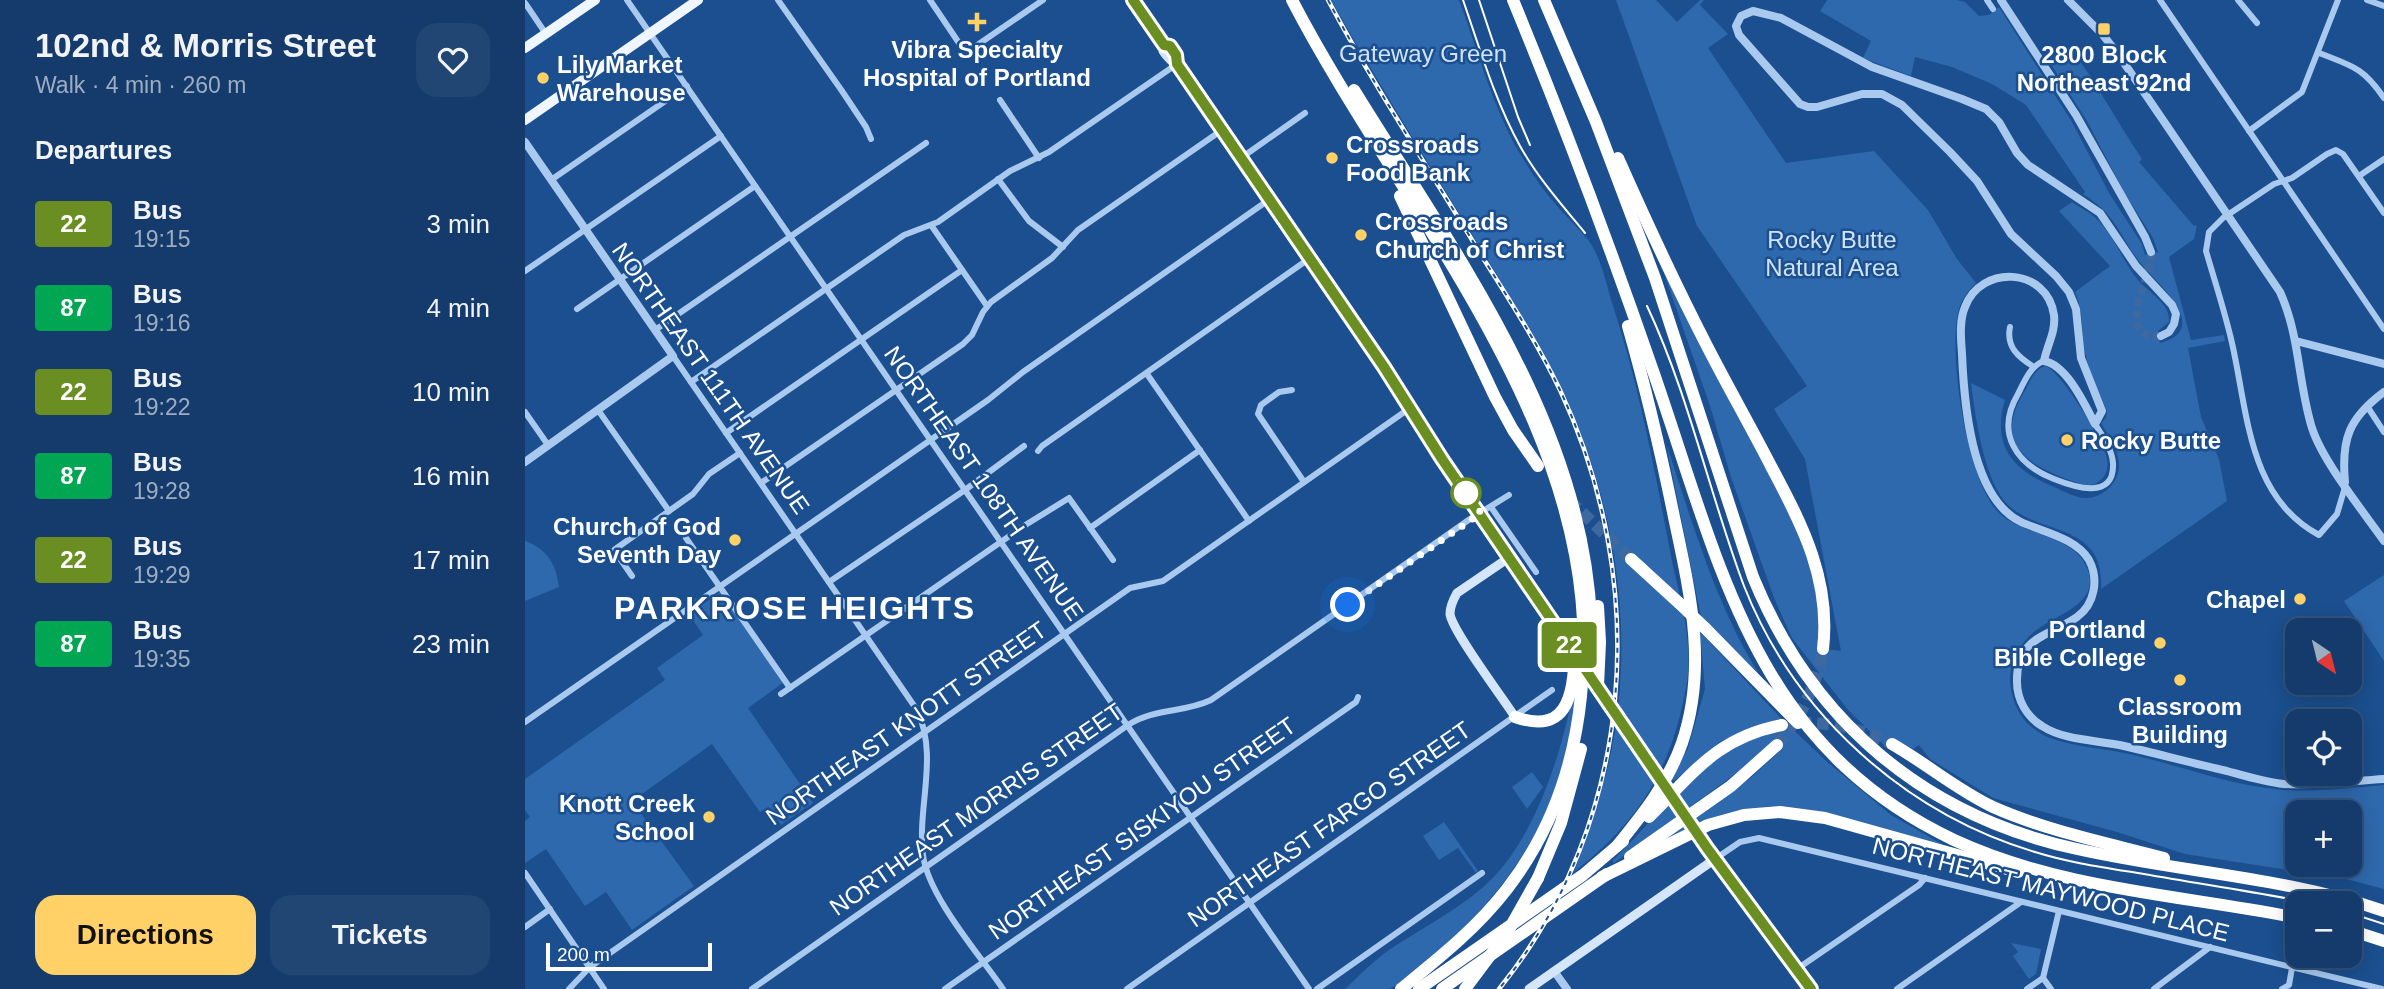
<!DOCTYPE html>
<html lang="en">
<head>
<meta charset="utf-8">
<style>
  body { margin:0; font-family:Helvetica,sans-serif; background:#214673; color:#f1f3f6; height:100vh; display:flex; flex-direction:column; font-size:26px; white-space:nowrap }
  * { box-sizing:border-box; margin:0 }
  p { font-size:23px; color:#9dadc1 }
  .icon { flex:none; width:38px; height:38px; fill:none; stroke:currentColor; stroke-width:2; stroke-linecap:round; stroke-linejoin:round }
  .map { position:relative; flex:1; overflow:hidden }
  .details { display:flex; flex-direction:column; background:#143b6b; width:525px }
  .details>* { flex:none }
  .badge { padding:0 14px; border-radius:5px; font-size:24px; line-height:46px }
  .needle { width:46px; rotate:145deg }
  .controls { position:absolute; left:1760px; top:618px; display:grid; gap:14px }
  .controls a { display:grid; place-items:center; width:77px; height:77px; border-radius:14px; background:#143b6b; box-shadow:0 4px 18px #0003,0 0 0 2px #33557e; font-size:35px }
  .scale { position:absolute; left:21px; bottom:18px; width:166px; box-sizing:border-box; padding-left:7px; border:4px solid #fff; border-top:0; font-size:19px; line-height:24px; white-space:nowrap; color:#fff; -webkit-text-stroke:5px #1b4f8f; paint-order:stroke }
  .you { position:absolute; width:35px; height:35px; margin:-18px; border:5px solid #fff; border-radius:50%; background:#1a73e8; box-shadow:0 0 0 10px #1a73e833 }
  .map>.badge { position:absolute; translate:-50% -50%; box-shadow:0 0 0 4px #fff }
  h2 { padding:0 35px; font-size:26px; line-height:63px }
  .round { display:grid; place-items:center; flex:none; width:74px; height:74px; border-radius:21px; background:#214673 }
  .summary { display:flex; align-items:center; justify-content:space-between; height:119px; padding:0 35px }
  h1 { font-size:33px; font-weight:600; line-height:52px }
  .primary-button { display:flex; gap:14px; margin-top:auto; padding:14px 35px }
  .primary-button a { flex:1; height:80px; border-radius:21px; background:#ffd166; color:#111; font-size:28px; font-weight:600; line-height:80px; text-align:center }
  .primary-button a+a { background:#214673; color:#f1f3f6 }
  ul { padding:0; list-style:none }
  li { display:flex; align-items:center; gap:21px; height:84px; padding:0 35px }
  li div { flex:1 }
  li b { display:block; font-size:26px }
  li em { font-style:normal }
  li .badge { min-width:77px; font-weight:700; text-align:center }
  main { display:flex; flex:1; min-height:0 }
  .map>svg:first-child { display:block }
</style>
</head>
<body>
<main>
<section class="details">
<div class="summary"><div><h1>102nd &amp; Morris Street</h1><p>Walk · 4 min · 260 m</p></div><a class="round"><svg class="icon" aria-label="heart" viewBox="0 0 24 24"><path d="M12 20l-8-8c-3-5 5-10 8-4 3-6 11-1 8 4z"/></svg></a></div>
<h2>Departures</h2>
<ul>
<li><span class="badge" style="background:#6b8e23;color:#fff">22</span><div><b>Bus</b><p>19:15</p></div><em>3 min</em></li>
<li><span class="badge" style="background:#00a651;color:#fff">87</span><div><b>Bus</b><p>19:16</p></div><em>4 min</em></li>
<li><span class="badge" style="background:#6b8e23;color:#fff">22</span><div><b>Bus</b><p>19:22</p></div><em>10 min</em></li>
<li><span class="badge" style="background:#00a651;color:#fff">87</span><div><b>Bus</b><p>19:28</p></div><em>16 min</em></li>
<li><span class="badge" style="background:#6b8e23;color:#fff">22</span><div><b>Bus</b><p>19:29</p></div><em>17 min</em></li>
<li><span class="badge" style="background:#00a651;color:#fff">87</span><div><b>Bus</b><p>19:35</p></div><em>23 min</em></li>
</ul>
<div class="primary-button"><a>Directions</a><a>Tickets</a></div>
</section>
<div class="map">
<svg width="1859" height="989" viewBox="0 0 1859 989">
  <rect width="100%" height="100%" fill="#1b4f8f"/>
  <!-- green -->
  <g fill="#2e69ad" fill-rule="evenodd">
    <path d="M806 0H934C954 54 969 113 1000 162 1009 177 1019 191 1031 205 1042 218 1056 230 1066 244 1078 263 1082 288 1089 309 1114 387 1129 466 1144 546 1152 590 1169 637 1162 682 1148 766 1116 820 1049 872 1070 815 1089 759 1094 699 1105 583 1078 464 1023 362 999 317 971 274 945 231 898 154 850 78 806 0Z"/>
    <path d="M1091 0H1131L1152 22 1175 0H1179L1175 5 1203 34 1183 48 1261 163 1349 151 1403 210 1432 259 1451 283C1443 291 1437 299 1434 309 1422 353 1442 481 1474 513 1496 534 1540 535 1557 559 1585 601 1533 613 1510 631 1495 643 1485 661 1485 681 1486 697 1492 713 1503 724 1510 730 1517 735 1525 738 1550 747 1578 748 1604 754 1654 765 1706 786 1758 790 1792 792 1826 788 1859 785V889L1821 879 1660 854 1592 832 1468 798 1405 759 1394 745 1388 749 1370 739 1363 749 1323 710 1267 638 1249 598 1206 477 1185 406 1133 256 1268 521 1296 593 1293 648 1316 651 1280 459 1249 409 1282 386 1172 226ZM1773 812H1825V864H1773Z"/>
    <path d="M1302 0H1432L1440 2 1454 16 1464 15 1474 7 1547 122 1584 193 1617 244 1620 255 1633 252 1628 238 1599 192 1562 121 1524 61 1545 47C1572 83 1592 122 1617 159L1614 162 1668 225 1672 226 1669 239 1644 257 1666 340 1699 335 1700 341 1663 348 1676 417 1694 459 1702 501 1576 589C1581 518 1506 538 1477 498 1458 471 1450 415 1446 383L1480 400C1466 446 1489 471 1529 487 1539 491 1550 498 1560 498 1579 498 1595 482 1594 463 1593 449 1583 435 1576 423L1581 418 1582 411C1574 392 1564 373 1560 353 1556 331 1559 312 1550 292L1585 266 1534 211 1547 202C1556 208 1566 213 1574 221 1590 238 1598 262 1613 280 1624 293 1646 304 1644 322L1633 331 1635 343C1688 329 1632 283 1617 265 1593 235 1594 217 1558 194L1560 192 1501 105 1467 84 1427 67 1390 57 1386 76 1338 58 1346 41 1295 11Z"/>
    <path d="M1521 366C1538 375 1579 441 1582 459 1584 468 1581 477 1573 482 1566 487 1560 485 1553 483 1504 466 1465 445 1501 389 1506 379 1510 369 1521 366Z"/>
    <path d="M1141 443C1167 521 1190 603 1234 674L1176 617Z"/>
    <path d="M0 541C22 549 31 564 34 587L0 601Z"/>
    <polygon points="1859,575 1859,661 1819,601"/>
    <polygon points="195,592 258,683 223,708 288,803 256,825 244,807 235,812 187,744 107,801 169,886 107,930 81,892 60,906 21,849 0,863 0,821 5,817 0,810 0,779 140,680 132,668 178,635 164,614"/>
    <path d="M1175 632 1251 713 1301 761 1366 815 1422 847 1305 814 1245 806 1184 819 1132 846 1228 776 1257 749 1249 740 1210 774 1089 863 1087 861C1131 820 1168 761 1227 739 1237 736 1248 733 1258 731L1254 719 1196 741 1149 781 1146 779 1163 748 1180 689Z"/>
    <path d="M1052 672C1050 691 1051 712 1047 730 1030 821 977 901 905 957 896 965 873 987 863 989 850 989 833 989 820 989 834 976 848 961 864 950 895 929 928 913 957 888 1012 842 1041 740 1052 672Z"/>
    <polygon points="1007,772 1018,787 1002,809 987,787"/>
    <polygon points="919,822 953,871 951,873 933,848 914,860 898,836"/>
    <polygon points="1486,943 1516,949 1511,974 1504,979 1488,956 1493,952"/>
  </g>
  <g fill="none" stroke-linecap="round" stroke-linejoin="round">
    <!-- tertiary-tunnel -->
    <path stroke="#3d69a0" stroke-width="8" stroke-dasharray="8 4" stroke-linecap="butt" d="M1626 252C1629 275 1586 341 1636 336"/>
    <!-- motorway-tunnel -->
    <g stroke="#3d69a0" stroke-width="12" stroke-dasharray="12 6" stroke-linecap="butt">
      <polyline points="1044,500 1106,559"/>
      <path d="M1274 723C1308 722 1337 729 1367 744"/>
      <path d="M1252 745C1277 716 1291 686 1298 649"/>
    </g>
    <!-- minor -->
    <g stroke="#a9c9ee" stroke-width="6">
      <polyline points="102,0 784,989"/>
      <polyline points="253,0 317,91 341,127 346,139"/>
      <polyline points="405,0 436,46 445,50 518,0"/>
      <polyline points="1462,0 1468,9"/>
      <polyline points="1635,0 1859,329"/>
      <polyline points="1713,0 1732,23"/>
      <polyline points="1842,0 1859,6"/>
      <polyline points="0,3 21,34"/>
      <path d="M1794 53C1827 66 1838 67 1859 98"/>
      <polyline points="475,100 514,158"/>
      <polyline points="1724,131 1777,92 1813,0"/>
      <polyline points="716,158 780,113"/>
      <polyline points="1834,176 1859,159"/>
      <polyline points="473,179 504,221 538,247"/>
      <polyline points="26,180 162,86"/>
      <polyline points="406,225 462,306"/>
      <polyline points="0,271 196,136"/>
      <polyline points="52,309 230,186"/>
      <path d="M1485 327C1481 347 1493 357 1509 367"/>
      <polyline points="130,330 401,143"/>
      <path d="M148 356 392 710C414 756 392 806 398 855 403 896 454 954 478 989"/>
      <path d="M1519 361C1506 365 1499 382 1493 394 1470 433 1491 464 1529 479 1549 487 1590 501 1588 463 1587 449 1577 435 1570 424"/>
      <polyline points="622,374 724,521"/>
      <polyline points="166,382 379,235 413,222 485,171 524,152 652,64"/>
      <polyline points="767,390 754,392 736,405 733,414 779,482"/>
      <polyline points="1842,406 1859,432"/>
      <polyline points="73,410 144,511"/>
      <polyline points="0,412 23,445"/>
      <polyline points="201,433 437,270"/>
      <polyline points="513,451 517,446 785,258"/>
      <polyline points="236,483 438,344 447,335 458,312 466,302 527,258 553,230 697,130"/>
      <path d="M1820 487 1812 514 1794 535C1723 497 1723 413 1707 343 1700 312 1690 282 1681 251L1684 232 1698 218 1749 184 1767 178 1802 154 1811 150 1818 154 1859 213"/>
      <polyline points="966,507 1011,572"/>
      <polyline points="565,528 675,450"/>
      <polyline points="161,538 265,688"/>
      <polyline points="107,576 89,550 168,494 184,474 215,453"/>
      <polyline points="304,582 440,490 499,446"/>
      <polyline points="256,694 502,524 544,498 588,560"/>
      <polyline points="0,722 463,400 498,372 745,199"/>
      <polyline points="1190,859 1215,842 1234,838 1857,989"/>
      <polyline points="0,873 79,989"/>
      <polyline points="0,927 25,909"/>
      <polyline points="1272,969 1394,885 1400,878"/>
      <polyline points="1518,978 1526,989"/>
      <polyline points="44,989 65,967 605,588 638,581 885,408"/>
      <path d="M227 989 603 725C629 708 659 713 686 700L945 519 984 495"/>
      <polyline points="420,989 831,702 833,697"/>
      <polyline points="602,989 1027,690"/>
      <polyline points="792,989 957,873"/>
      <polyline points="1372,989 1496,902"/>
      <polyline points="1502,989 1518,978 1534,911"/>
      <polyline points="1629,989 1685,947"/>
      <polyline points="1757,989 1764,985 1767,968"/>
    </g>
    <!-- tertiary -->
    <g stroke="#a9c9ee" stroke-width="8">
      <polyline points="1476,0 1551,115 1620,237 1626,252"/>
      <path d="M1543 0 1578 35 1595 57 1755 292C1775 336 1773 383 1787 428 1798 462 1838 511 1859 541"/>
      <polyline points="0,142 148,356 0,462"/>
      <path d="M1636 336 1644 332 1649 324 1651 314 1647 305 1611 266 1575 213 1503 165 1492 153 1474 122 1461 109 1437 99 1347 67 1256 18 1228 11 1216 16 1211 26 1214 35 1275 104 1283 107H1292L1337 94H1357L1377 105 1425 152 1452 181 1486 234 1531 276 1544 292 1551 309 1556 358 1577 411 1570 424C1560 405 1542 365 1519 361 1522 345 1531 332 1529 315 1522 267 1456 264 1440 307 1434 321 1436 339 1437 354 1439 403 1446 498 1496 522 1518 532 1551 538 1564 560 1574 579 1570 604 1552 617 1524 637 1491 636 1492 682 1492 700 1502 717 1517 726 1540 741 1573 740 1599 746 1633 754 1667 763 1702 771 1720 776 1739 782 1759 784 1792 786 1826 781 1859 779"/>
      <polyline points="1771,341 1859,364"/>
      <path d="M1820 482C1816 439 1824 418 1859 392"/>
      <polyline points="1029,971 1042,989"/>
    </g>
    <!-- secondary -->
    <g stroke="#d6e6fa" stroke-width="9">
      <polyline points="608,0 639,45 645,46 651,55 652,64"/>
      <path d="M639 45 638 51C644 61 653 65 659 75L859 367 908 445 1024 615"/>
      <path d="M985 557 932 593C928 600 925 606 925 614 927 631 978 698 990 717"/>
      <polyline points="1182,848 1286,989"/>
      <polyline points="1004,989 1190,859"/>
    </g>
    <!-- primary -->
    <g stroke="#f0f6ff" stroke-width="10">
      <polyline points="0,48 70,0"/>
      <polyline points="0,120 173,0"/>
    </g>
    <!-- motorway -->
    <g stroke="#fff" stroke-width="12">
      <path d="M767 0C880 218 1085 434 1056 696 1049 766 1025 833 982 889 952 928 914 958 876 989"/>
      <path d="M988 0C1038 121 1084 244 1127 368 1194 559 1226 744 1429 840 1537 890 1658 895 1773 918"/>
      <path d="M1019 0 1071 122 1130 278 1228 577C1287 721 1399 816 1552 849 1654 872 1760 877 1859 911"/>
      <path d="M829 90C928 251 1058 424 1066 620"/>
      <path d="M1093 158C1121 221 1150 284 1182 346 1203 387 1226 427 1247 468 1278 526 1306 581 1298 649"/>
      <polyline points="875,196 970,397 988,430 1013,466"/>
      <polyline points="1106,559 1154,603"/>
      <polyline points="1180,628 1273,723"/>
      <polyline points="1073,686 1075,642 1073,606"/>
      <path d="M990 717C1047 737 1049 687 1050 644"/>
      <path d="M1367 744C1402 764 1432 790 1468 807 1522 831 1582 843 1639 858"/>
      <path d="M1124 817C1169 773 1191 738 1257 725"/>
      <path d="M1092 846C1118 814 1143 783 1157 743 1183 667 1165 593 1149 517 1136 453 1121 389 1103 326"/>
      <polyline points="1105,857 1206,786 1252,745"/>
      <polyline points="1077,877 1183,825 1219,815 1255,812 1300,818 1493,872"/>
      <polyline points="1013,878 1036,823 1056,749"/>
      <polyline points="1825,930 1859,941"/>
      <polyline points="894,989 1058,875 1098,841"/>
      <polyline points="917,989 1082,874"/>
    </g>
    <!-- tram -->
    <g stroke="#fff" stroke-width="2">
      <path d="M938 0C955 49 970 101 995 146 1013 178 1037 205 1060 233"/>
      <polyline points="954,0 993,117 1005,145"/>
      <path d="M1122 306C1164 395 1184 493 1219 586 1269 713 1379 813 1510 852 1545 863 1582 868 1619 874 1675 884 1731 892 1786 903"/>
      <polyline points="1825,913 1859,924"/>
    </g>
    <defs>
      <path id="rail" d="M803 0C850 88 906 172 958 258 985 301 1013 344 1035 390 1126 584 1111 820 974 989"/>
    </defs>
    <!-- rail casing -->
    <use href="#rail" stroke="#fff" stroke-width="4.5"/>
    <!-- rail -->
    <use href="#rail" stroke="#1b4f8f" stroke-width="2" stroke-dasharray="5" stroke-linecap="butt"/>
    <!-- secondary-bridge -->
    <g stroke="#d6e6fa" stroke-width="9">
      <polyline points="1024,615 1117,752"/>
      <polyline points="1125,763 1182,848"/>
    </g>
    <!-- motorway-bridge -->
    <g stroke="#fff" stroke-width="12">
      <polyline points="1154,603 1180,628"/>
      <polyline points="940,989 982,933 1013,878"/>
    </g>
  </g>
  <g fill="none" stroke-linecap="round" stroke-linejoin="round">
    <defs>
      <polyline id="line" points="608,0 639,45 645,46 651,55 652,64 859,367 917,459 1182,848 1286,989"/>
    </defs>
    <!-- line casing -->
    <use href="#line" stroke="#fff" stroke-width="16"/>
    <!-- line -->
    <use href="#line" stroke="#6b8e23" stroke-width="10"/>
    <!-- walk -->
    <polyline stroke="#fff" stroke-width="7" stroke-dasharray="0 12.6" points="823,605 956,513 933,482 941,493"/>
  </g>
  <!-- markers -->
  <g fill="#ffd166" stroke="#1b4f8f" stroke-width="2.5">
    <path d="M448.5 11.5h7v7h7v7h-7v7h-7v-7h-7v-7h7z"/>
    <rect x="1572" y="22" width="14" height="14" rx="3.5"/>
    <circle cx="18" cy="78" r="7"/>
    <circle cx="807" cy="158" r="7"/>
    <circle cx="836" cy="235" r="7"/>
    <circle cx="1542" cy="440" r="7"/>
    <circle cx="210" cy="540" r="7"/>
    <circle cx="1775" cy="599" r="7"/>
    <circle cx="1635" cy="643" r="7"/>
    <circle cx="1655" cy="680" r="7"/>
    <circle cx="184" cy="817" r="7"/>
  </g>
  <circle fill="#fff" stroke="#6b8e23" stroke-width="3.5" cx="941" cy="493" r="14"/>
  <g text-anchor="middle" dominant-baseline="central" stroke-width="5" stroke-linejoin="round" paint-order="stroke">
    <!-- poi labels -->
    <g font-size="24" font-weight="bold" fill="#fff" stroke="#1b4f8f" text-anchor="start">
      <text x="452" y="49" text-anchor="middle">Vibra Specialty<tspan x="452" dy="28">Hospital of Portland</tspan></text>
      <text x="1579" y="54" text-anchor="middle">2800 Block<tspan x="1579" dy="28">Northeast 92nd</tspan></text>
      <text x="32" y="64">Lily Market<tspan x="32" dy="28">Warehouse</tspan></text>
      <text x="821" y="144">Crossroads<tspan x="821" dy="28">Food Bank</tspan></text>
      <text x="850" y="221">Crossroads<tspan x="850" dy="28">Church of Christ</tspan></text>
      <text x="1556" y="440">Rocky Butte</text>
      <text x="196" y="526" text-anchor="end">Church of God<tspan x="196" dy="28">Seventh Day</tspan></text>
      <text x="1761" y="599" text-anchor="end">Chapel</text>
      <text x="1621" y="629" text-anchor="end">Portland<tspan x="1621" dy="28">Bible College</tspan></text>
      <text x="1655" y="706" text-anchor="middle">Classroom<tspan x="1655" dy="28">Building</tspan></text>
      <text x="170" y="803" text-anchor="end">Knott Creek<tspan x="170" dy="28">School</tspan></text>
    </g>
    <!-- park labels -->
    <g font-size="24" fill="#cfe3fa" stroke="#1b4f8f">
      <text x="898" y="53">Gateway Green</text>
      <text x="1307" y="239">Rocky Butte<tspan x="1307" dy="28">Natural Area</tspan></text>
    </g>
    <!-- street labels -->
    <g font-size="24" fill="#fff" stroke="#1b4f8f">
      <text transform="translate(186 378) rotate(55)">NORTHEAST 111TH AVENUE</text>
      <text transform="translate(459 483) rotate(55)">NORTHEAST 108TH AVENUE</text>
      <text transform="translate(381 723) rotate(-35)">NORTHEAST KNOTT STREET</text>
      <text transform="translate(451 809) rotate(-35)">NORTHEAST MORRIS STREET</text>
      <text transform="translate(804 824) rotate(-35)">NORTHEAST FARGO STREET</text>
      <text transform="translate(617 828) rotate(-35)">NORTHEAST SISKIYOU STREET</text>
      <text transform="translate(1526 889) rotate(14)">NORTHEAST MAYWOOD PLACE</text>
    </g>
    <!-- district labels -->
    <g font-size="32" font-weight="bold" letter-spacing="2" fill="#fff" stroke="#1b4f8f">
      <text x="270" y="608">PARKROSE HEIGHTS</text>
    </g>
  </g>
</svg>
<div class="controls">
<a><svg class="needle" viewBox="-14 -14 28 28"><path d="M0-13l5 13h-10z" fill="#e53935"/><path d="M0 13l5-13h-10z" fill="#9dadc1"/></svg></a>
<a><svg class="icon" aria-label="locate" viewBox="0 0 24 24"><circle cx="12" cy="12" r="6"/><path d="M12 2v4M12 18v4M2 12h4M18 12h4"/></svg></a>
<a>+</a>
<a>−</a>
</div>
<div class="scale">200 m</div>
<div class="you" style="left:823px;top:605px"></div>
<b class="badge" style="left:1044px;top:645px;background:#6b8e23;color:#fff">22</b>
</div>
</main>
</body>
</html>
